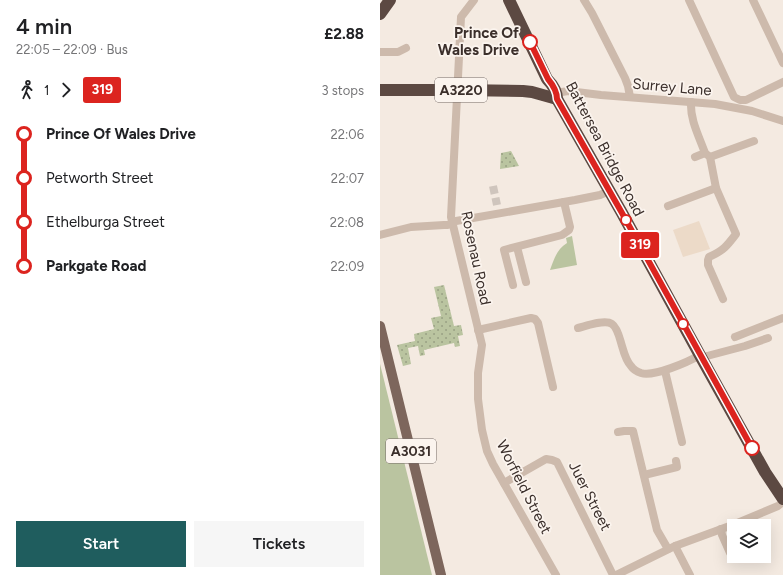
<!DOCTYPE html>
<html lang="en">
<head>
<meta charset="utf-8">
<style>
  body { margin:0; font-family:Figtree,sans-serif; background:#f6f6f6; color:#202124; height:100vh; display:flex; flex-direction:column; font-size:15px; white-space:nowrap }
  * { box-sizing:border-box; margin:0 }
  p { font-size:13px; color:#757577 }
  .icon { flex:none; width:22px; height:22px; fill:none; stroke:currentColor; stroke-width:2; stroke-linecap:round; stroke-linejoin:round }
  .map { position:relative; flex:1; overflow:hidden }
  .drawer { display:flex; flex-direction:column; background:#fff; width:380px }
  .drawer>* { flex:none }
  .badge { padding:0 8px; border-radius:3px; font-size:14px; line-height:26px }
  .buttons { position:absolute; left:347px; top:519px; display:grid; gap:8px }
  .buttons a { display:grid; place-items:center; width:44px; height:44px; border-radius:0px; background:#fff; box-shadow:0 4px 16px #0002; font-size:20px }
  .map>.badge { position:absolute; translate:-50% -50%; box-shadow:0 0 0 2px #fff }
  .legs { display:flex; align-items:center; gap:6px; height:44px; padding:0 16px; font-size:13px }
  .legs p { margin-inline-start:auto }
  .headline { display:flex; align-items:center; justify-content:space-between; height:68px; padding:0 16px }
  h1 { font-size:22px; font-weight:600; line-height:30px }
  .action { display:flex; gap:8px; margin-top:auto; padding:8px 16px }
  .action a { flex:1; height:46px; border-radius:0px; background:#1f5d5e; color:#fff; font-size:16px; font-weight:600; line-height:46px; text-align:center }
  .action a+a { background:#f6f6f6; color:#202124 }
  ul { padding:0 16px; list-style:none }
  li { display:flex; align-items:center; gap:14px; height:44px; font-size:15px }
  li i { display:grid; place-items:center; width:6px; height:100%; margin:0 5px; background:currentColor }
  li i::after { content:''; width:10px; height:10px; margin:-5px; border:3px solid; border-radius:50%; background:#fff }
  li p { margin-inline-start:auto }
  li:first-child i { background:linear-gradient(#0000 50%,currentColor 0) }
  li:last-child i { background:linear-gradient(currentColor 50%,#0000 0) }
  main { display:flex; flex:1; min-height:0 }
  .map>svg:first-child { display:block }
</style>
</head>
<body>
<main>
<section class="drawer">
<div class="headline"><div><h1>4 min</h1><p>22:05 – 22:09 · Bus</p></div><b>£2.88</b></div>
<div class="legs"><svg class="icon" aria-label="walk" viewBox="0 0 24 24"><circle cx="13" cy="4" r="2"/><path d="M13 8l-2 6 4 7M11 14l-3 7M7 12l3-4h3l4 4"/></svg>1<svg class="icon" aria-label="forward" viewBox="0 0 24 24"><path d="M9 5l7 7-7 7"/></svg><b class="badge" style="background:#dc241f;color:#fff">319</b><p>3 stops</p></div>
<ul>
<li><i style="color:#dc241f"></i><b>Prince Of Wales Drive</b><p>22:06</p></li>
<li><i style="color:#dc241f"></i><span>Petworth Street</span><p>22:07</p></li>
<li><i style="color:#dc241f"></i><span>Ethelburga Street</span><p>22:08</p></li>
<li><i style="color:#dc241f"></i><b>Parkgate Road</b><p>22:09</p></li>
</ul>
<div class="action"><a>Start</a><a>Tickets</a></div>
</section>
<div class="map">
<svg width="403" height="575" viewBox="0 0 403 575">
  <defs>
    <pattern id="grass-dots" width="8" height="8" patternUnits="userSpaceOnUse"><rect width="8" height="8" fill="#bac4a0"/><path d="M2 2h.1M6 6h.1" fill="none" stroke="#98a083" stroke-width="1.8" stroke-linecap="round"/></pattern>
  </defs>
  <rect width="100%" height="100%" fill="#f4eae1"/>
  <!-- grass -->
  <g fill="url(#grass-dots)">
    <polygon points="131,151 139,166 120,169 121,153"/>
    <polygon points="64,285 74,326 81,325 83,335 78,336 80,346 75,347 74,343 44,350 45,355 40,356 38,346 28,348 31,364 23,366 17,345 35,341 34,334 54,329 51,318 61,316 54,287"/>
  </g>
  <!-- park -->
  <g fill="#bac4a0">
    <path d="M192 236 197 265 170 270C174 259 177 249 187 243L186 238Z"/>
    <polygon points="0,364 3,376 52,575 0,575"/>
  </g>
  <!-- plaza -->
  <polygon fill="#ecdac8" points="319,221 330,249 303,257 293,230"/>
  <g fill="none" stroke-linecap="round" stroke-linejoin="round">
    <!-- minor-tunnel -->
    <polyline stroke="#cfc5bd" stroke-width="8" stroke-dasharray="8 4" stroke-linecap="butt" points="113,186 117,205"/>
    <!-- minor -->
    <g stroke="#cdbaac" stroke-width="8">
      <polyline points="94,0 81,17 71,217 102,345 98,373 98,399 102,430 107,451 113,464 176,575"/>
      <polyline points="204,0 212,13 245,78 248,86 250,97"/>
      <polyline points="309,0 354,97 360,100 366,100 403,82"/>
      <polyline points="373,0 403,63"/>
      <polyline points="0,52 18,52 26,48"/>
      <polyline points="177,94 182,92 188,91 221,95 335,104 372,111 403,121"/>
      <path d="M311 102C310 120 319 136 325 153L330 157 336 188 356 234C347 246 343 251 329 257L328 260V265L343 299"/>
      <polyline points="315,157 325,153"/>
      <polyline points="330,157 374,141"/>
      <polyline points="288,206 336,188"/>
      <polyline points="0,235 31,227 64,225 68,225 76,221 195,200 220,195 229,191"/>
      <polyline points="137,247 146,282"/>
      <polyline points="133,285 124,250 182,235 189,230 190,227 184,202"/>
      <path d="M198 328C206 326 225 319 232 324 238 328 240 340 242 346 244 353 246 361 251 366 253 369 258 372 261 373 274 377 308 362 320 355"/>
      <polyline points="98,330 151,318 155,319 158,323 173,387"/>
      <polyline points="355,337 403,318"/>
      <polyline points="322,359 327,356 365,346 388,338"/>
      <polyline points="285,371 302,442"/>
      <polyline points="238,432 244,431 253,431 277,530 288,549"/>
      <polyline points="264,475 297,467 296,461"/>
      <polyline points="124,483 166,459 172,460 177,462 233,575"/>
      <polyline points="341,529 342,535 350,553"/>
      <polyline points="295,546 310,575"/>
      <polyline points="236,575 295,546 355,524 398,506 403,502"/>
    </g>
    <!-- major -->
    <polyline stroke="#7d665c" stroke-width="10" points="0,326 61,575"/>
    <!-- highway -->
    <g stroke="#5c4942" stroke-width="12">
      <path d="M129 0 167 79C173 85 177 91 177 99L242 213 322 359 385 472 403 499"/>
      <polyline points="0,14 10,0"/>
      <polyline points="0,90 77,90 143,91 152,92 177,99"/>
    </g>
  </g>
  <g fill="none" stroke-linecap="round" stroke-linejoin="round">
    <defs>
      <path id="line-1" d="M150 42 168 79C173 85 177 91 177 99L242 213 372 448"/>
    </defs>
    <!-- line-1 casing -->
    <use href="#line-1" stroke="#fff" stroke-width="9"/>
    <!-- line-1 -->
    <use href="#line-1" stroke="#dc241f" stroke-width="6"/>
  </g>
  <!-- markers -->
  <g fill="#fff" stroke="#dc241f" stroke-width="2">
    <circle cx="150" cy="42" r="7"/>
    <circle cx="246" cy="220" r="5"/>
    <circle cx="303" cy="324" r="5"/>
    <circle cx="372" cy="448" r="7"/>
  </g>
  <g text-anchor="middle" dominant-baseline="central" stroke-width="3.5" stroke-linejoin="round" paint-order="stroke">
    <!-- shield labels -->
    <g fill="#fbf4ee" stroke="#756a66" stroke-width="1">
      <rect x="55" y="78" width="52" height="24" rx="3"/>
      <rect x="6" y="439" width="50" height="24" rx="3"/>
    </g>
    <g font-size="14" font-weight="bold" fill="#3b2f2b">
      <text x="81" y="90">A3220</text>
      <text x="31" y="451">A3031</text>
    </g>
    <!-- stop labels -->
    <g font-size="15" font-weight="bold" fill="#3b2f2b" stroke="#fbf4ee" text-anchor="end">
      <text x="139" y="33">Prince Of<tspan x="139" dy="17">Wales Drive</tspan></text>
    </g>
    <!-- street labels -->
    <g font-size="15" fill="#3b2f2b" stroke="#fbf4ee">
      <text transform="translate(292 87) rotate(5)">Surrey Lane</text>
      <text transform="translate(225 149) rotate(62)">Battersea Bridge Road</text>
      <text transform="translate(96 258) rotate(78)">Rosenau Road</text>
      <text transform="translate(144 487) rotate(63)">Worfield Street</text>
      <text transform="translate(210 496) rotate(63)">Juer Street</text>
    </g>
  </g>
</svg>
<div class="buttons">
<a><svg class="icon" aria-label="layers" viewBox="0 0 24 24"><path d="M12 4l9 5-9 5-9-5zM3 14l9 5 9-5"/></svg></a>
</div>
<b class="badge" style="left:260px;top:245px;background:#dc241f;color:#fff">319</b>
</div>
</main>
</body>
</html>
